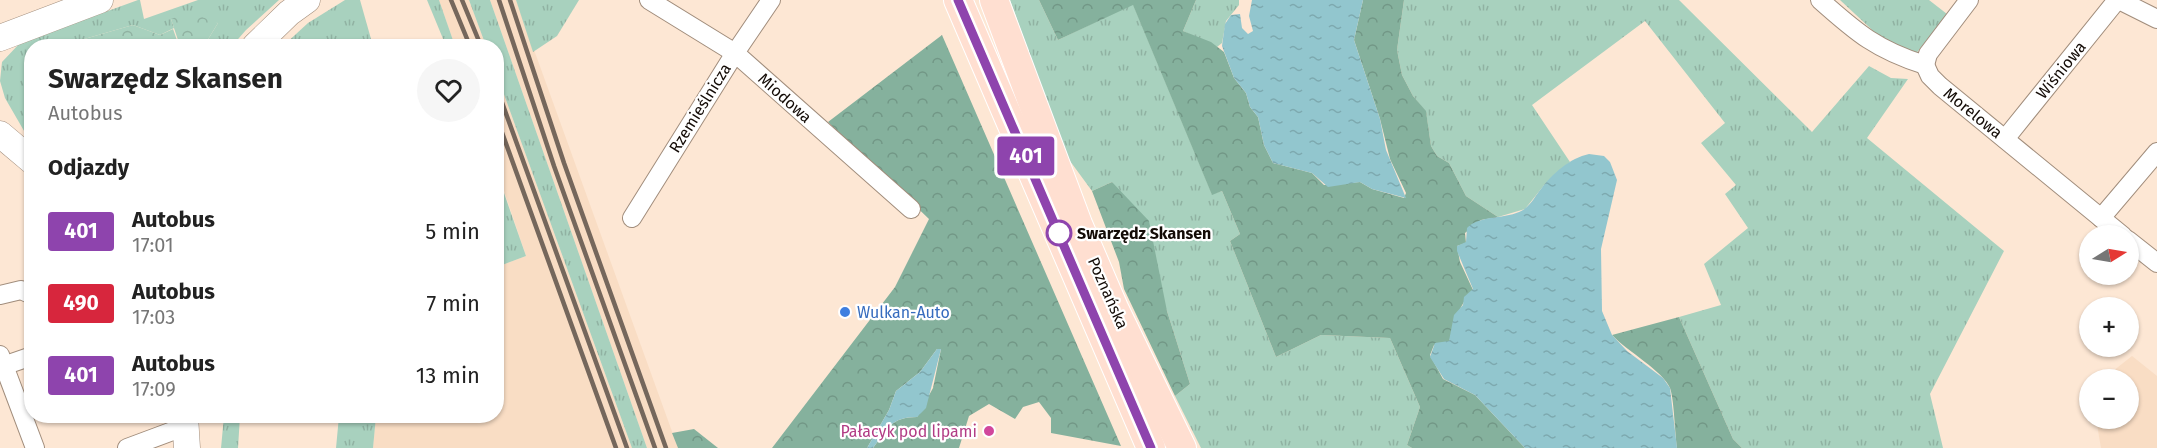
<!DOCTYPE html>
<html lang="pl">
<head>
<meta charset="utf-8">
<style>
  body { margin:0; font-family:"Fira Sans",sans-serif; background:#f6f6f6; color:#222; height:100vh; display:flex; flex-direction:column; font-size:22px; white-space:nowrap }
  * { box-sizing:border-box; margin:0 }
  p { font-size:20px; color:#767676 }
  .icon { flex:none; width:33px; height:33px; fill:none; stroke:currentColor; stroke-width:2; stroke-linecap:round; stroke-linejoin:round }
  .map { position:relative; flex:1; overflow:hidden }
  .panel { position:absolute; left:24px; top:39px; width:480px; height:384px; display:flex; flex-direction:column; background:#fff; border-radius:24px; box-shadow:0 2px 4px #0004 }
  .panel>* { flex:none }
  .badge { padding:0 12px; border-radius:4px; font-size:21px; line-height:39px }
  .needle { width:39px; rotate:79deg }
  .fabs { position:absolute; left:2079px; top:225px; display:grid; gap:12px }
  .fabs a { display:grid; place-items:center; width:60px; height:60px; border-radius:50%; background:#fff; box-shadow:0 2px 4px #0004; font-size:30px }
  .map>.badge { position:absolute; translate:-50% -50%; box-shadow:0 0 0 3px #fff }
  h2 { padding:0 24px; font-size:22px; line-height:54px }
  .round { display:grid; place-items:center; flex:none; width:63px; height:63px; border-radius:32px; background:#f6f6f6 }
  .head { display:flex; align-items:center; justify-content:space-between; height:102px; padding:0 24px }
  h1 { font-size:28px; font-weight:700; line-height:45px }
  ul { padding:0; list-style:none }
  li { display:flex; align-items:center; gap:18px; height:72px; padding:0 24px }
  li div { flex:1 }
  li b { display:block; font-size:22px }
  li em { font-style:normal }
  li .badge { min-width:66px; font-weight:700; text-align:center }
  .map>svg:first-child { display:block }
</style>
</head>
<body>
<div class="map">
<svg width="2157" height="448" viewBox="0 0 2157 448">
  <defs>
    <pattern id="grass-tufts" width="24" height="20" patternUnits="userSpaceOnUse" patternTransform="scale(1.5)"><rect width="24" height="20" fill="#a8d1be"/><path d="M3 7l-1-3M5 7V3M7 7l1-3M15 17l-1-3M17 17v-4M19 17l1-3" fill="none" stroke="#90b2a2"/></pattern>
    <pattern id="forest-crowns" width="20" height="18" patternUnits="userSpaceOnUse" patternTransform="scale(1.5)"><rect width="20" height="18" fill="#85b19d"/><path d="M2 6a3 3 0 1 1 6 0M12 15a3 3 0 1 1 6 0" fill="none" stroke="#729786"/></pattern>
    <pattern id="park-crowns" width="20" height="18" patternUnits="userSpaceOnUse" patternTransform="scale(1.5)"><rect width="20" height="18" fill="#a8d1be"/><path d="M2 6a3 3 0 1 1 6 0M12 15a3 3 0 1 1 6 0" fill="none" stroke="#90b2a2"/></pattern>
    <pattern id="water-ripples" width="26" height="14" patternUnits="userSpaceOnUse" patternTransform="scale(1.5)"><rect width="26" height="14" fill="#92c6ce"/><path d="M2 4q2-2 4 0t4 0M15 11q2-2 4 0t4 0" fill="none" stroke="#7da9af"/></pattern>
  </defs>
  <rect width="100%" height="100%" fill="#fde7d4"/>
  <!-- built -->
  <g fill="#f9ddc4">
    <polygon points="439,0 469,0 486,46 455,46"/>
    <polygon points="490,0 516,0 678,448 647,448"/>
    <polygon points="497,75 632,448 373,448 376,416 496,416 497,267 526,256 497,170"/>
    <polygon points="2132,356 2157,376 2157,448 2101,448 2096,419 2128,418 2128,380 2103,379"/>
  </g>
  <!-- grass -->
  <g fill="url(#grass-tufts)">
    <polygon points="138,0 140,0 144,19 198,0 279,0 246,30 232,46 204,46 218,23 171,19 174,28 160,35 133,25 60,46 32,46 28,88 31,94 31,143 5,98 0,81 2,62 20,43"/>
    <polygon points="345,0 360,0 373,46 283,46 308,23"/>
    <polygon points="427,0 439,0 455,46 446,46"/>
    <polygon points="469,0 490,0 647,448 632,448 497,75 496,46 486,46"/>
    <polygon points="516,0 579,0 557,36 533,52"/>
    <polygon points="1010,0 1039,0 1058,40 1133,4 1212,194 1222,191 1240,234 1230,241 1276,357 1321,335 1390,338 1420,407 1407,445 1412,448 1201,448 1175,396 1190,384 1167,311 1112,182 1092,191 1070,161 1063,148"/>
    <polygon points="1196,0 1239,0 1239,5 1226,21 1222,43 1217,47 1183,31"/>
    <polygon points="1404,0 1679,0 1812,132 1869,66 1891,78 1908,79 1867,138 2004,251 1930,394 1943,448 1742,448 1733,439 1679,317 1721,305 1704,264 1748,228 1725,194 1736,185 1701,143 1725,123 1645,21 1532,105 1570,162 1545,184 1525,209 1498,217 1466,196 1449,163 1437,156 1431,146 1426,112 1413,96 1402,75 1397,50"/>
    <polygon points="1840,0 1929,0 1947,14 1915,55 1884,41"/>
    <polygon points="496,170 526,256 497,267 496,267"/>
    <polygon points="224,416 240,416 238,448 221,448"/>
    <polygon points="339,416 376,416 373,448 336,448"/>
  </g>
  <!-- forest -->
  <g fill="url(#forest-crowns)">
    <path d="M1039 0H1196L1183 31 1211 42 1224 52 1234 78 1246 93 1250 107 1258 117 1264 145 1273 163 1312 173 1324 185 1360 182 1372 189 1404 198 1406 193 1390 159 1380 119 1354 40 1363 0H1404L1397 50 1402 75 1413 96 1426 111 1431 146 1437 156 1449 163 1466 196 1498 217 1481 220 1465 233 1466 243 1457 246 1460 262 1473 290C1459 305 1455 321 1449 342L1434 345 1430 355 1443 379 1475 395 1525 448H1412L1407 445 1420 407 1390 338 1321 335 1276 357 1230 241 1240 234 1222 191 1212 195 1133 5 1058 40Z"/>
    <path d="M942 35 1121 446 1051 433V418L1039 402 1023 407 1015 419 989 404 969 416 959 448H873C887 429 891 417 917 417L933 388 941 349H937L920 372 896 391 889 410 867 448H772L895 287 929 219 828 122Z"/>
    <polygon points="1112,182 1149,221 1167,311 1190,384 1175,396 1124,289 1119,262 1092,191"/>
    <path d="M1679 317 1733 439 1742 448H1677C1675 434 1674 398 1670 388 1663 371 1627 351 1612 335Z"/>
    <polygon points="694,429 718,448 678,448 672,433"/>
  </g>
  <!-- park -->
  <g fill="url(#park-crowns)">
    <polygon points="189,12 218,23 204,46 180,46 171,19"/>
    <polygon points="133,25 160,35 173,29 179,46 60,46"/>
  </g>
  <!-- water -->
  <g fill="url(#water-ripples)">
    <polygon points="1252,0 1363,0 1354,40 1380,119 1386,150 1406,198 1372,189 1360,182 1328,187 1312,173 1273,163 1264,145 1258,117 1250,107 1246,93 1234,78 1222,46 1225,24 1231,15 1240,14 1242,28 1248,34 1253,31 1249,16"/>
    <path d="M1589 154 1604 156 1610 162 1617 180 1601 249 1602 311 1612 335 1627 351 1663 378 1670 388 1677 448H1525L1475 395 1444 379 1430 357 1435 343 1449 341 1454 315 1463 305 1464 297 1473 289 1457 251V246L1466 242 1467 228C1481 214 1506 220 1523 210 1532 204 1535 196 1541 189 1552 174 1570 158 1589 154Z"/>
    <path d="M937 349H941L926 408 917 417C891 417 887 429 873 448H867L889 410 896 391 920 372Z"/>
  </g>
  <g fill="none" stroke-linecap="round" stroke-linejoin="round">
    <defs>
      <g id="street">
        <polyline points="649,0 735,53 911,209"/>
        <path d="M1820 0C1857 33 1877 50 1925 65"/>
        <polyline points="2119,0 2157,19"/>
        <polyline points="1925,65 1930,76 1940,86 2123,236"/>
        <polyline points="1925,65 1928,54 1969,0"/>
        <polyline points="2005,139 2117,0"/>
        <polyline points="632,218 735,53 771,0"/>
        <polyline points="2101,218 2157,152"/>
        <polyline points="2128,240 2157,263"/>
        <polyline points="0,295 21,290 32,295"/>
        <polyline points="0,355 35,448"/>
        <polyline points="0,367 32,356"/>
        <polyline points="127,448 186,426"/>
      </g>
      <g id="secondary">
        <polyline points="0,38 100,0"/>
        <polyline points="255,46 289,13 307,0"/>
        <polyline points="0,134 32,161"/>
        <polyline points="185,416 187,448"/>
      </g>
      <g id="primary">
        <polyline points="958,0 1151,448"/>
        <polyline points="994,0 1078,224 1114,308 1182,448"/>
      </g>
    </defs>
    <!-- street casing -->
    <use href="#street" stroke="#a18d7c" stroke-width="20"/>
    <!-- secondary casing -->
    <use href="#secondary" stroke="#a18d7c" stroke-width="27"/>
    <!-- primary casing -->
    <use href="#primary" stroke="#fff" stroke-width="30"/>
    <!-- street -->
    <use href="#street" stroke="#fff" stroke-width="18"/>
    <!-- secondary -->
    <use href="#secondary" stroke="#fff" stroke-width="26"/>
    <!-- primary -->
    <use href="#primary" stroke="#ffdfd1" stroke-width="28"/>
    <!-- rail -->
    <g stroke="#75675c" stroke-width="4.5">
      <polyline points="451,0 470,46"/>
      <polyline points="462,0 481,46"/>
      <polyline points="499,0 554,166 655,448"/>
      <polyline points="510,0 564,163 666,448"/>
      <polyline points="496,86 627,448"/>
      <polyline points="496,116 616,448"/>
    </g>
  </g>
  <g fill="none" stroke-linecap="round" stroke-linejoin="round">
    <defs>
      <polyline id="line" points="958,0 1151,448"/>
    </defs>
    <!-- line casing -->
    <use href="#line" stroke="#fff" stroke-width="14"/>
    <!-- line -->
    <use href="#line" stroke="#8e44ad" stroke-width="9"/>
  </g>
  <!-- markers -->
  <circle fill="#fff" stroke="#8e44ad" stroke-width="3" cx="1059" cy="233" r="12"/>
  <circle fill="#3f7fe0" stroke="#fff" stroke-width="2" cx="845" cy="312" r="6"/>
  <circle fill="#d1479c" stroke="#fff" stroke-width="2" cx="989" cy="431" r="6"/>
  <g text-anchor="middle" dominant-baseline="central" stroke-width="4.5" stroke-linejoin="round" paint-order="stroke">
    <!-- street labels -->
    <g font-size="16" fill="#130b06" stroke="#fff">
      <text transform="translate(2061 70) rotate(-51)">Wiśniowa</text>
      <text transform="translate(785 98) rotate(42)">Miodowa</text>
      <text transform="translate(700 108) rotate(-58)">Rzemieślnicza</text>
      <text transform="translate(1973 113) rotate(39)">Morelowa</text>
      <text transform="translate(1108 293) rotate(66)">Poznańska</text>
    </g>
    <!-- stop labels -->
    <g font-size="16" font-weight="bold" fill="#130b06" stroke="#fff" text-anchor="start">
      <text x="1077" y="233">Swarzędz Skansen</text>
    </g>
    <!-- shop labels -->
    <g font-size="16" fill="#366cbe" stroke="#fff" text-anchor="start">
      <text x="857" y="312">Wulkan-Auto</text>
    </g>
    <!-- hotel labels -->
    <g font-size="16" fill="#b23c85" stroke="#fff" text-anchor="end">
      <text x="977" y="431">Pałacyk pod lipami</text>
    </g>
  </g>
</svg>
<div class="fabs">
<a><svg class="needle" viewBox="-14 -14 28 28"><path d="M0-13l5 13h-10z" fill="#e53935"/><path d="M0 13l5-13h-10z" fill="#767676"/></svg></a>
<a>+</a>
<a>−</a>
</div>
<b class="badge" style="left:1026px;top:156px;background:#8e44ad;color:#fff">401</b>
<section class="panel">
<div class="head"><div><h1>Swarzędz Skansen</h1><p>Autobus</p></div><a class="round"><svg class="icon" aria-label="heart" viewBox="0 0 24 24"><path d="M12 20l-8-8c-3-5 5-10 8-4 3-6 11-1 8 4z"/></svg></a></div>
<h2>Odjazdy</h2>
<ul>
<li><span class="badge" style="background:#8e44ad;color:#fff">401</span><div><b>Autobus</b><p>17:01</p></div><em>5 min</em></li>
<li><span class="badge" style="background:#d7263d;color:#fff">490</span><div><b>Autobus</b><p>17:03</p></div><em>7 min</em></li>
<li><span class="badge" style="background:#8e44ad;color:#fff">401</span><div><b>Autobus</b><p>17:09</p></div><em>13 min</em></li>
</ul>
</section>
</div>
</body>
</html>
